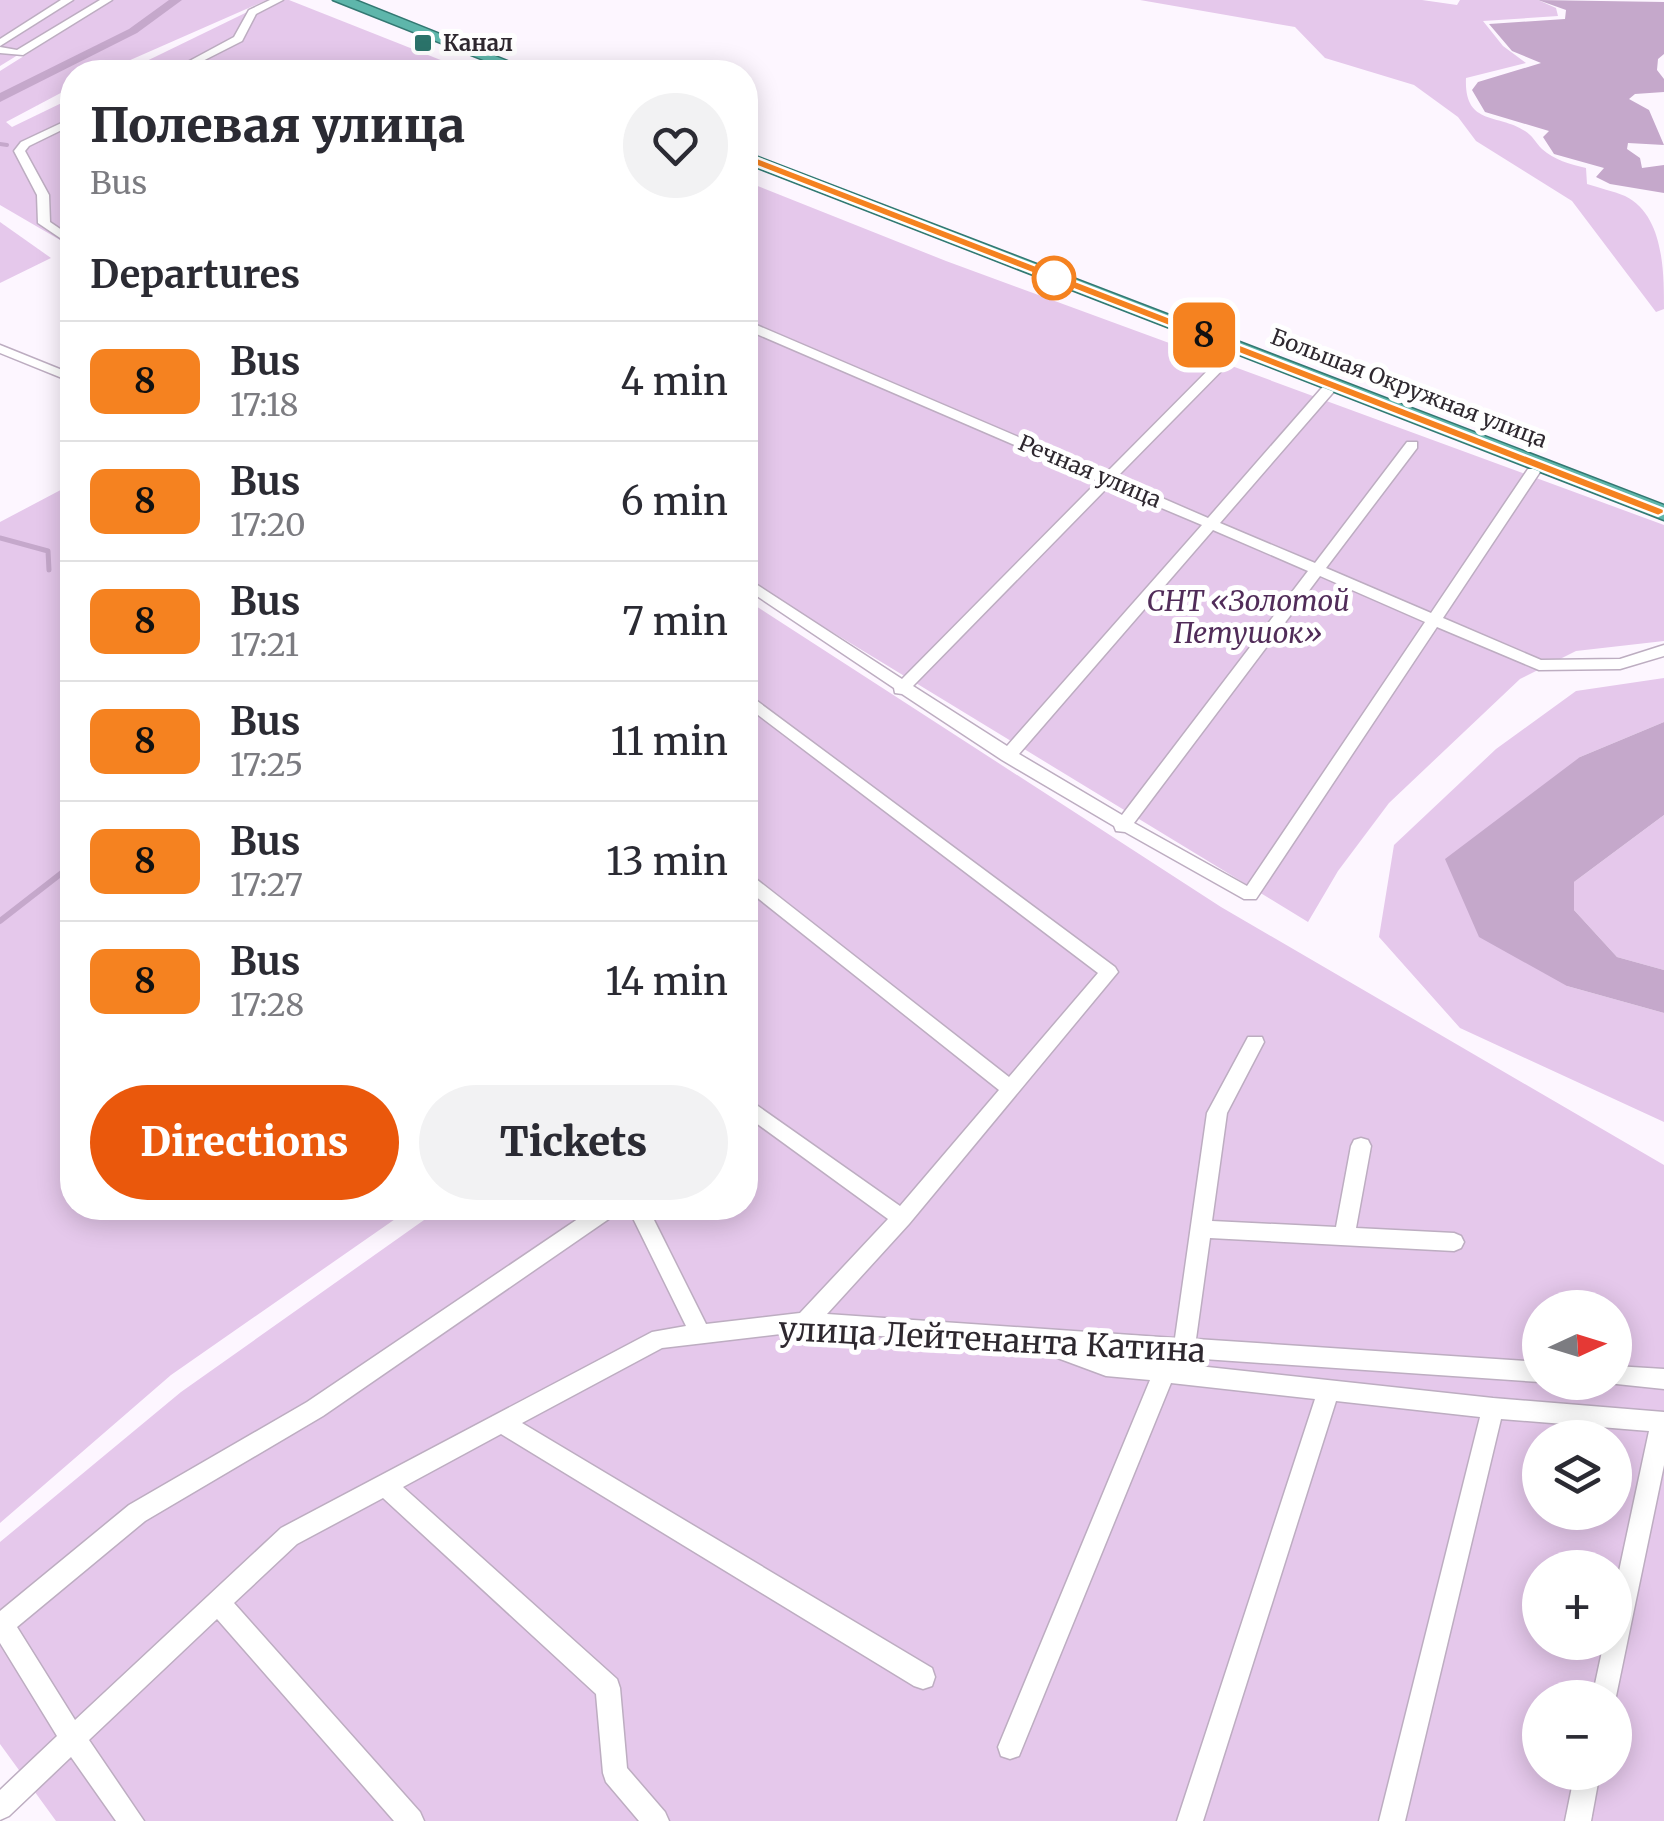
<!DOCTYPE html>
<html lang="en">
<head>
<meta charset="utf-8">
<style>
  body { margin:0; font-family:Merriweather,serif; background:#f2f2f3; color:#2b2b33; height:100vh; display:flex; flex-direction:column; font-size:38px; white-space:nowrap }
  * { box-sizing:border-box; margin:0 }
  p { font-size:32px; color:#7c7c81 }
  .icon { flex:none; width:55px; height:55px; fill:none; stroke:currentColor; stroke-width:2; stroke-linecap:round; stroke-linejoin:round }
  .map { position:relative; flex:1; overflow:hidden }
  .sheet { position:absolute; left:60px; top:60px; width:698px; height:1160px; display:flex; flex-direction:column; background:#fff; border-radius:40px; box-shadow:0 5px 25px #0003 }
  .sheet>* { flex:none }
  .badge { padding:0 20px; border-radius:15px; font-size:35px; line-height:65px }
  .needle { width:65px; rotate:86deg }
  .controls { position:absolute; left:1522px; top:1290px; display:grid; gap:20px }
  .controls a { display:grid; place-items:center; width:110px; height:110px; border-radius:50%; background:#fff; box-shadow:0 5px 25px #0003; font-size:50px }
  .map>.badge { position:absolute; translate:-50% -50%; box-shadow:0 0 0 5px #fff }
  h2 { padding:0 30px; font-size:38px; line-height:90px }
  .round { display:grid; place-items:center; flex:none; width:105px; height:105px; border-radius:52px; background:#f2f2f3 }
  .headline { display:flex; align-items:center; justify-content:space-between; height:170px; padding:0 30px }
  h1 { font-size:48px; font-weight:800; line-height:75px }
  .cta { display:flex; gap:20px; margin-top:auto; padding:20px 30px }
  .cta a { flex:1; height:115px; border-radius:60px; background:#ea580c; color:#fff; font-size:40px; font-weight:800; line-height:115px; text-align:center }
  .cta a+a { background:#f2f2f3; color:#2b2b33 }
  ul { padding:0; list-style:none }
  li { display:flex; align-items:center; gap:30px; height:120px; padding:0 30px; border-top:2px solid #e1e1e2 }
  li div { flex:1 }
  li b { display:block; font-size:38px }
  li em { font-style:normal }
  li .badge { min-width:110px; font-weight:700; text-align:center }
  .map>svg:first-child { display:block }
</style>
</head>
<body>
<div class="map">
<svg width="1664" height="1821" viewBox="0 0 1664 1821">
  <rect width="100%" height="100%" fill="#fdf6ff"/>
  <!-- green -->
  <g fill="#e5c8eb" fill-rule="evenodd">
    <polygon points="0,0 107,0 0,66"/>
    <polygon points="113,0 267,0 103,72 72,72 72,87 6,122 12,127 72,98 72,247 0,205 0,71"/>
    <polygon points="272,0 289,0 471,72 124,72"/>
    <path d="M1140 0H1422L1457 5 1460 0H1538L1556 8 1558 16 1483 21 1503 46 1526 63 1466 78C1464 126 1497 113 1525 131 1532 135 1536 143 1542 149 1554 160 1570 164 1586 168L1587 184C1599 188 1613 191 1625 196 1664 215 1664 272 1664 309L1656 312 1572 201 1476 141 1458 117 1414 85 1325 58 1295 27Z"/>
    <polygon points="745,181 946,261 1664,525 1664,641 1576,651 1520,679 1389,803 1338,871 1308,922 745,579"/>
    <polygon points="0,222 51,258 0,283"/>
    <polygon points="72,484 72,1208 411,1208 171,1375 0,1523 0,522"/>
    <path d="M745 599 1221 907 1664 1165V1821H56L0 1744V1542L181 1392 441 1208H745ZM1540 1308H1615V1382H1540ZM1540 1438H1615V1512H1540ZM1540 1568H1615V1642H1540ZM1540 1698H1615V1772H1540Z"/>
    <polygon points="1664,678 1664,722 1580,757 1567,986 1664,1013 1664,1122 1460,1028 1379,937 1394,845 1496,749 1576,691"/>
    <polygon points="1664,815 1664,970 1617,957 1574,910 1574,882"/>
  </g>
  <!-- water -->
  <g fill="#c5a8cb">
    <polygon points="1538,0 1664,2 1664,54 1658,59 1657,70 1664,79 1664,92 1635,94 1629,99 1649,110 1664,145 1628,143 1627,149 1640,158 1642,168 1664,165 1664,193 1610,184 1596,177 1604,168 1554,154 1543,137 1549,131 1485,112 1472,90 1478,82 1541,63 1512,51 1489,24 1565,19 1566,10"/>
    <polygon points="1664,722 1664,815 1574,882 1574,910 1617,957 1664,970 1664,1013 1567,986 1479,937 1445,859 1580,757"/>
  </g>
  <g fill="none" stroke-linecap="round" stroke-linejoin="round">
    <!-- stream-far2 -->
    <polyline stroke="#c5a8cb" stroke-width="4" points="0,144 7,145"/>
    <!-- stream-far1 -->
    <polyline stroke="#c5a8cb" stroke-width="5" points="0,538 48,551 49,570"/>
    <!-- stream -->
    <polyline stroke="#c5a8cb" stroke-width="6" points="0,921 72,865"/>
    <!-- canal -->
    <polygon fill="#c5a8cb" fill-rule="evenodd" points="169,0 182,0 137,33 0,102 0,93 129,29"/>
    <defs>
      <g id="minor">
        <polygon points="61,0 73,0 0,46 0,39"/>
        <polygon points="100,0 112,0 23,55 0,53 0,47 17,50"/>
        <polygon points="270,0 283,0 256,14 242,41 181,72 169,72 234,37 249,10"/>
        <polygon points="72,118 72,125 29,146 25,151 49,195 50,222 72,237 72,246 38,223 37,195 14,151 21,142"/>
        <path d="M745 320 1105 474 1233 345H1241V351L1116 478 1208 518 1327 382H1337V388L1220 523 1315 563 1407 442H1417V448L1326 568 1431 613 1528 469H1538L1540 472 1443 618 1541 660 1620 659 1664 645V656L1620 669 1539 670 1437 627 1256 899H1244L1125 832 1116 831 1114 826 1002 760 902 694 895 693 894 688 745 588V577L902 679 1098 481 745 329ZM1109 486 1202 525 1007 746 913 686ZM1213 530 1308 571 1122 815 1019 754ZM1320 576 1425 622 1247 886 1134 823Z"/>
        <polygon points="0,345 72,374 72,382 0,353"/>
        <polygon points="745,692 1115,967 1118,972 909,1224 827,1314 1175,1338 1207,1113 1248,1037 1262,1037 1264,1042 1227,1113 1212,1221 1336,1227 1351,1146 1354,1140 1361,1138 1368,1140 1371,1146 1356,1228 1454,1233 1461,1236 1464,1242 1461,1248 1454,1251 1210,1238 1196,1339 1540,1362 1540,1382 1189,1358 1184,1359 1091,1351 1106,1356 1493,1398 1664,1412 1664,1465 1615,1701 1615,1698 1592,1698 1604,1642 1615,1642 1615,1590 1649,1431 1501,1419 1405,1821 1379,1821 1480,1417 1336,1401 1203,1821 1177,1821 1315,1399 1171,1383 1019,1756 1010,1759 1001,1756 998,1747 1150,1380 1106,1376 1044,1353 1042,1347 806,1331 662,1348 522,1423 932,1668 935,1677 932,1686 923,1689 914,1686 501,1434 403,1487 617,1679 620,1688 627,1768 665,1812 669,1821 639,1821 606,1782 603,1773 596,1694 383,1498 297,1544 234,1603 420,1812 424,1821 394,1821 217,1619 89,1740 144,1821 116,1821 71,1757 9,1816 0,1820 0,1790 57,1736 0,1643 0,1611 129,1505 307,1402 594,1208 619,1208 616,1214 323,1416 145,1521 17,1627 75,1720 281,1528 652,1332 686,1326 628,1208 648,1208 706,1324 800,1313 888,1219 745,1115 745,1097 900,1206 999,1090 745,888 745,873 751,875 1009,1077 1098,973 745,705"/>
        <polygon points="1615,1366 1664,1369 1664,1389 1607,1383 1615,1382"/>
        <polygon points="1575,1772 1600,1772 1591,1821 1565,1821"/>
      </g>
      <g id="trunk">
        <polygon points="333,0 355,0 535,72 514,72"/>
        <polygon points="745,152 1664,505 1664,520 745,163"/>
      </g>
    </defs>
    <!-- minor casing -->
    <use href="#minor" stroke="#bdadc1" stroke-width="3"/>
    <!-- trunk casing -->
    <use href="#trunk" stroke="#337872" stroke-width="3"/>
    <!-- minor -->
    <use href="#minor" fill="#fff" fill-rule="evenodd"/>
    <!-- trunk -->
    <use href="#trunk" fill="#5eb6ab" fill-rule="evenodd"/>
  </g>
  <!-- line -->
  <polygon fill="#f58220" stroke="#fff" stroke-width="2.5" points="745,153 1664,509 1664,513 1658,516 741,160"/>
  <!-- markers -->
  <rect fill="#2b736a" stroke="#fff" stroke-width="4" x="413" y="33" width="20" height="20" rx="5"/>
  <circle fill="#fff" stroke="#f58220" stroke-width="5" cx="1054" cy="278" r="20"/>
  <g text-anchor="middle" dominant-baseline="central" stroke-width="10" stroke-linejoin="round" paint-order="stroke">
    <!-- far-poi labels -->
    <g font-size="22" font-weight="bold" fill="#2e282f" stroke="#fff" text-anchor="start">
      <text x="443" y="43">Канал</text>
    </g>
    <!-- far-street labels -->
    <g font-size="22" fill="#2e282f" stroke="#fff">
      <text transform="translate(1409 388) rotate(21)">Большая Окружная улица</text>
      <text transform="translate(1090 471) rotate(23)">Речная улица</text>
    </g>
    <!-- park labels -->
    <g font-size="28" font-style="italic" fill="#512c59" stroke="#fff">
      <text x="1248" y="601">СНТ «Золотой<tspan x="1248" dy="32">Петушок»</tspan></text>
    </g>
    <!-- near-street labels -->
    <g font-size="32" fill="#2e282f" stroke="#fff">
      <text transform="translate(992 1340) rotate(3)">улица Лейтенанта Катина</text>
    </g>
  </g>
</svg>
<div class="controls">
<a><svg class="needle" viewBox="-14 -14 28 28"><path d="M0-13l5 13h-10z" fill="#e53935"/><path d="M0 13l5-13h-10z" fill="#7c7c81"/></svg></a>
<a><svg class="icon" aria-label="layers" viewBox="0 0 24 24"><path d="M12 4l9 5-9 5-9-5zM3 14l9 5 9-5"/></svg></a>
<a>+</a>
<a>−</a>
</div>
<b class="badge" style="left:1204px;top:335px;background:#f58220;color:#111">8</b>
<section class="sheet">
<div class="headline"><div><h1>Полевая улица</h1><p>Bus</p></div><a class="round"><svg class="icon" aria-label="heart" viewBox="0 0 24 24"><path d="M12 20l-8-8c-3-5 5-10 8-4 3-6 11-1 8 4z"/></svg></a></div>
<h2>Departures</h2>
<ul>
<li><span class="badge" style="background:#f58220;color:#111">8</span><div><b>Bus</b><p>17:18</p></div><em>4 min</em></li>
<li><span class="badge" style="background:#f58220;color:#111">8</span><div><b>Bus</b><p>17:20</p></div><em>6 min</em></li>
<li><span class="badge" style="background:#f58220;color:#111">8</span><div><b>Bus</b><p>17:21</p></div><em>7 min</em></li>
<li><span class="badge" style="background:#f58220;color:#111">8</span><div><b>Bus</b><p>17:25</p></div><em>11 min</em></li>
<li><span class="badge" style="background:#f58220;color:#111">8</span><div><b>Bus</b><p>17:27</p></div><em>13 min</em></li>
<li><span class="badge" style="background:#f58220;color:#111">8</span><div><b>Bus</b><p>17:28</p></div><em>14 min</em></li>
</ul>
<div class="cta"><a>Directions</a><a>Tickets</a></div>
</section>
</div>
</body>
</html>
